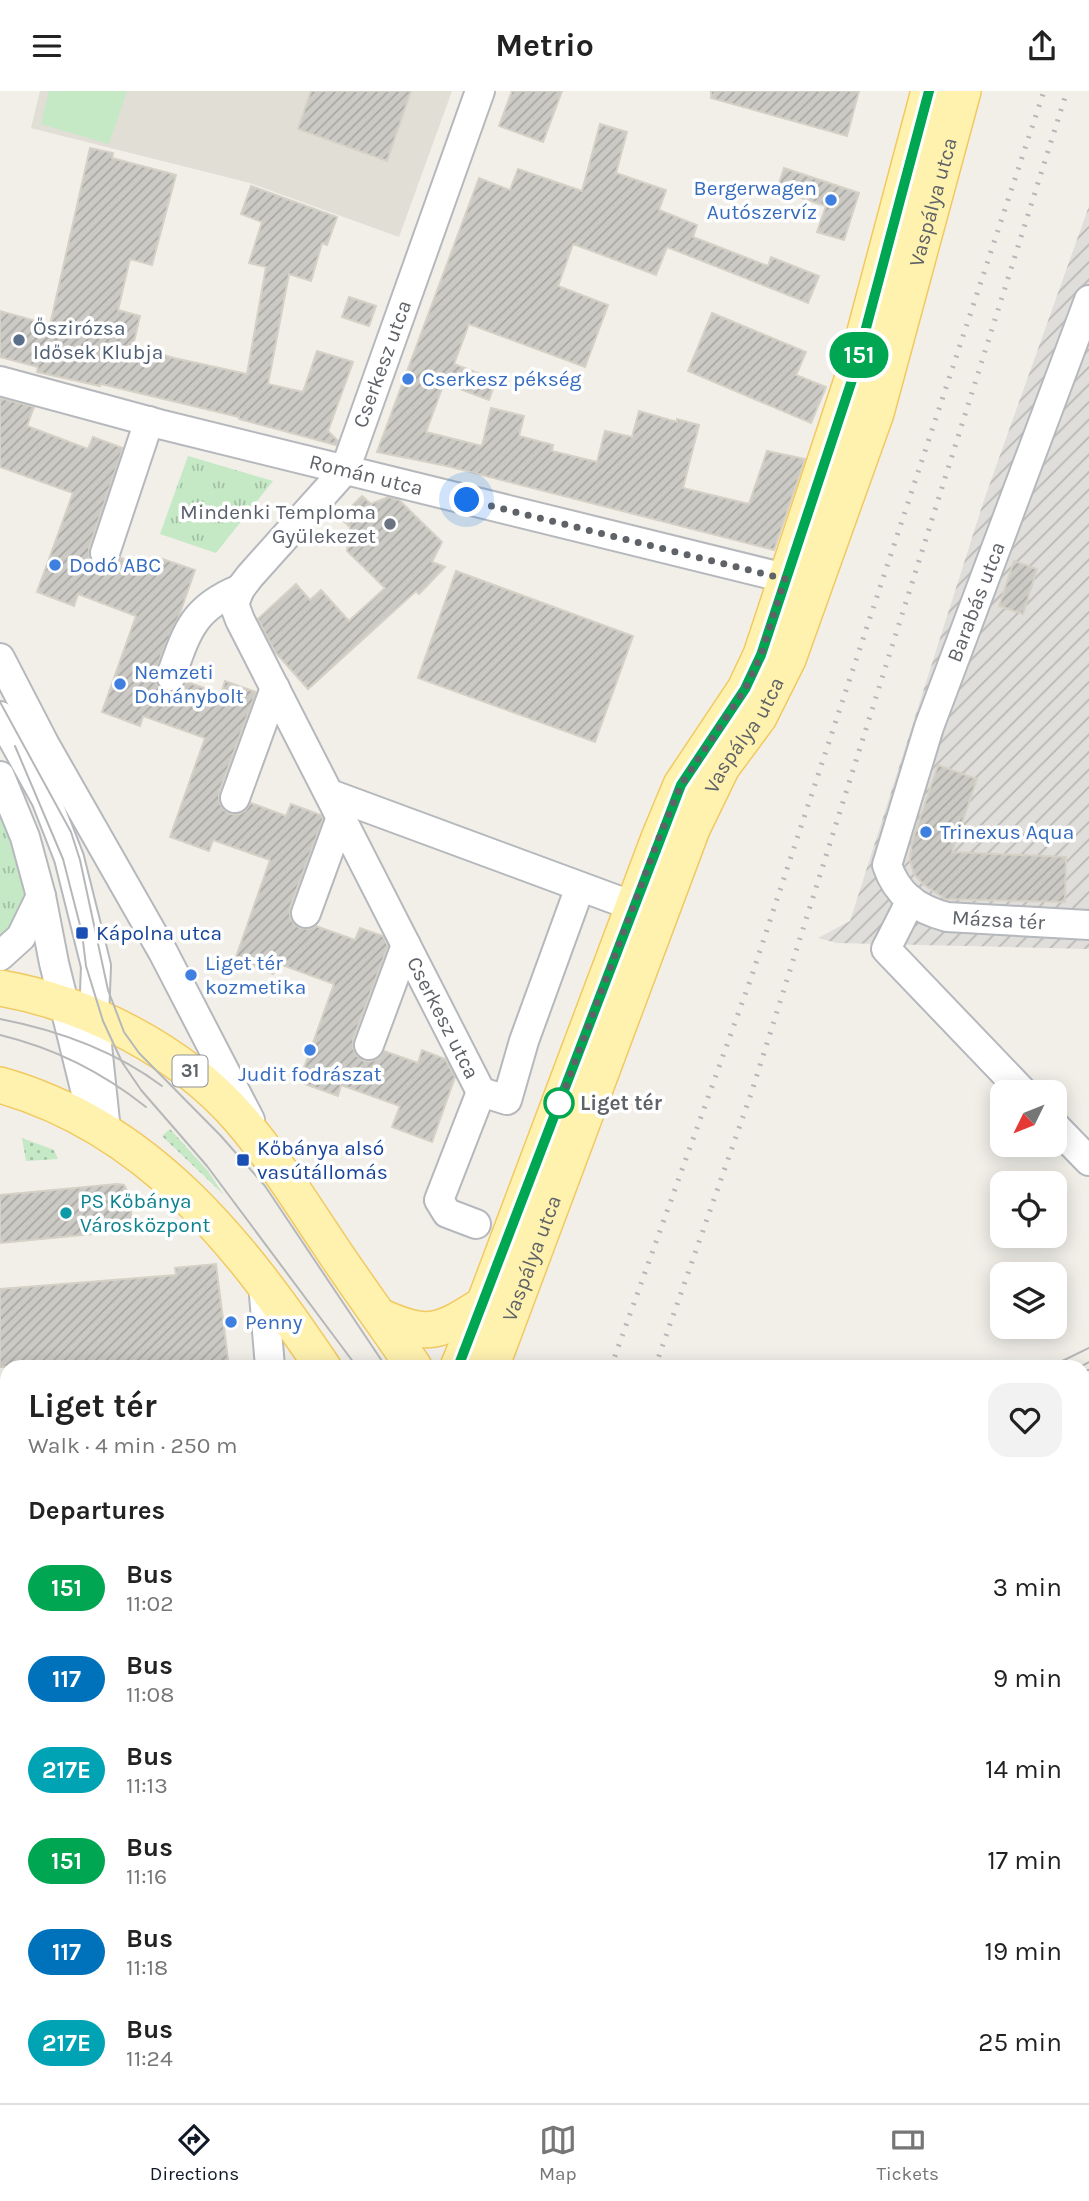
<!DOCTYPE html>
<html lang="en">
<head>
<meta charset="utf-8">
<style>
  body { margin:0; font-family:Karla,sans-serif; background:#f2f2f2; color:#222; height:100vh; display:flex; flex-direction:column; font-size:26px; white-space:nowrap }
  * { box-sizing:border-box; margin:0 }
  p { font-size:23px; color:#767676 }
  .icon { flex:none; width:38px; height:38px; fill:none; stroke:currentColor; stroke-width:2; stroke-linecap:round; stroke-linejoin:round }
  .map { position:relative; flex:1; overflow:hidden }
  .details { position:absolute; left:0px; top:1269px; width:1090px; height:744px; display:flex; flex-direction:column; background:#fff; border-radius:21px 21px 0 0; box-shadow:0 4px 18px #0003 }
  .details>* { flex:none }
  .badge { padding:0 14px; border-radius:23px; font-size:24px; line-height:46px }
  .needle { width:46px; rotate:227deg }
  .controls { position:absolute; left:990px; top:989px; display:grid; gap:14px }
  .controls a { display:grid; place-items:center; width:77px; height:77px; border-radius:14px; background:#fff; box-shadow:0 4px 18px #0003; font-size:35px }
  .you { position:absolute; width:35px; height:35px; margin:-18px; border:5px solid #fff; border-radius:50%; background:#1a73e8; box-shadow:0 0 0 10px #1a73e833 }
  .map>.badge { position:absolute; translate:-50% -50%; box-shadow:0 0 0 4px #fff }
  h2 { padding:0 28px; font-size:26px; line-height:63px }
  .round { display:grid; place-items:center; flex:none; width:74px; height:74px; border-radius:21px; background:#f2f2f2 }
  .overview { display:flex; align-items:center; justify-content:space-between; height:119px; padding:0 28px }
  h1 { font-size:33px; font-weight:700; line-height:52px }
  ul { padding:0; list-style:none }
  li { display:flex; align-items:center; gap:21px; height:91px; padding:0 28px }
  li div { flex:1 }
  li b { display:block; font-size:26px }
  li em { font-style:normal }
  li .badge { min-width:77px; font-weight:700; text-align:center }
  header { display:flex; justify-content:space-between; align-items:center; height:91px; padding:0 28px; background:#fff; font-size:32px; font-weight:700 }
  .menu { display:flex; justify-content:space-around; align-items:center; height:98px; border-top:2px solid #e0e0e0; background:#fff; font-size:19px; color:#767676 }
  .menu a { display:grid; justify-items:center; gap:4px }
  .menu .selected { color:#111827 }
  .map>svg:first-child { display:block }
</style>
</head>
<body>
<header><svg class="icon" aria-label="menu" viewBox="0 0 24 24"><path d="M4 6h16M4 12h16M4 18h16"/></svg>Metrio<svg class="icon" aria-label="share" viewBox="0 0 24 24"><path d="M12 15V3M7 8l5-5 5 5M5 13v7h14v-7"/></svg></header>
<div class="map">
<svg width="1089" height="2012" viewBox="0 0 1089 2012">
  <defs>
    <pattern id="industrial-furrows" width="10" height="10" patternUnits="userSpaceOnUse" patternTransform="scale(1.75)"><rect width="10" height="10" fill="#e0deda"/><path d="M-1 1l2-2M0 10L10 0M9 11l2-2" fill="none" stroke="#b9b8b5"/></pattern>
    <pattern id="grass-dots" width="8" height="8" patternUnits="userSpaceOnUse" patternTransform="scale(1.75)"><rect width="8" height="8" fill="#c5e8c5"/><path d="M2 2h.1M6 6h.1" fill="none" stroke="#a3c0a4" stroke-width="1.8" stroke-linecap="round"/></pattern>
    <pattern id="park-tufts" width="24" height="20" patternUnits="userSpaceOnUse" patternTransform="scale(1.75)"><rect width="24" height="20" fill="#c5e8c5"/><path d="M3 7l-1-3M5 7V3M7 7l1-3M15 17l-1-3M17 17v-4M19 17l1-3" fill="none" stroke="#a3c0a4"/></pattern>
    <pattern id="building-hatch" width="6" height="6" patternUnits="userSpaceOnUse" patternTransform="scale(1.75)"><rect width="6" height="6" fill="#cccac5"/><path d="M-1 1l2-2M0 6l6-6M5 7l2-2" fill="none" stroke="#a9a8a4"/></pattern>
  </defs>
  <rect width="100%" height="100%" fill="#f1efe8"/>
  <!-- industrial -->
  <g fill="url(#industrial-furrows)">
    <polygon points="1089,115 1089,858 837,852 818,847 850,830 984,409"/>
    <polygon points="404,2006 957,2006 961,2012 401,2012"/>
  </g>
  <!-- education -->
  <polygon fill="#e1ded6" points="40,0 452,0 399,146 250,92 31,37"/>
  <!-- grass -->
  <g fill="url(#grass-dots)">
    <polygon points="170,1038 208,1080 223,1103 162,1045"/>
    <polygon points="22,1047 54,1059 58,1068 26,1070"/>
    <polygon points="0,1607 7,1609 7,1710 0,1707"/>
    <polygon points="496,2006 558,2006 561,2012 493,2012"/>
  </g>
  <!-- park -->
  <g fill="url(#park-tufts)">
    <polygon points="188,365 273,390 216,462 160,443"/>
    <path d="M0 721C10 745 32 797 22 822 19 830 6 839 0 845Z"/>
  </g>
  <!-- pitch -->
  <polygon fill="#c5e8c5" points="49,0 127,0 109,53 41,33"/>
  <!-- building -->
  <g fill="url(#building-hatch)" stroke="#d6d1c6" stroke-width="2">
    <polygon points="311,0 411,0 387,70 298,38"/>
    <polygon points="512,0 562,0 543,51 499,35"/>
    <polygon points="711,0 859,0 847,45 711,7"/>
    <polygon points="600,33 627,41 616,82 666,99 659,119 697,134 693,146 768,175 771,166 819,185 808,212 667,156 656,184 573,153 558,195 608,214 585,276 469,233 454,273 496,289 489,309 444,292 426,341 482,355 491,317 524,325 519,345 553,354 552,360 597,371 605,340 632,346 639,320 677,331 677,328 699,334 683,397 749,413 767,360 805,368 774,459 447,375 377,361 479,87 510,99 518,78 582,100"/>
    <polygon points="90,57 113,62 112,67 176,84 152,174 130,168 118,219 140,225 133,255 174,267 247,283 266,176 249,172 262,131 241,123 251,95 337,126 327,154 322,152 311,190 289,183 268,293 303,301 317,260 353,271 328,340 338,350 336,354 239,328 239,326 101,293 100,295 37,281 38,276 0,266 0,220 50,234"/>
    <polygon points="784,77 859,102 844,149 817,141 826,115 777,99"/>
    <polygon points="349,206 376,215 369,235 342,226"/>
    <polygon points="712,222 806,261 796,284 826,296 811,332 688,280"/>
    <polygon points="0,307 34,316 27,335 88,358 93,346 123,357 89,457 89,466 93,473 100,478 109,478 116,474 121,467 153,479 157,466 195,479 179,525 161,564 155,589 159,596 166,601 175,601 181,598 187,591 221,603 225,590 256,601 219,701 219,711 223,718 230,723 239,723 245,720 251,712 286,725 291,713 321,724 323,728 290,816 290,826 294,833 300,837 308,838 316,835 355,849 360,837 383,845 388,855 353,948 353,957 357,965 364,970 372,970 379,967 384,960 418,972 422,959 445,968 455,986 432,1051 392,1036 400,1015 341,994 338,1005 299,991 334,893 277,872 273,883 235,869 270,769 213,749 209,760 170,746 205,647 143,625 140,635 102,621 136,525 78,503 74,515 37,501 73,402 0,376"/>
    <polygon points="362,405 371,413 388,406 399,409 442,451 432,471 445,476 419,503 416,500 308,598 275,561 258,528 296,493 310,509 321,499 349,530 385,497 347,460 350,436 340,427"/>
    <polygon points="1014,470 1037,478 1023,523 999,515"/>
    <polygon points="456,480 633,545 595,651 418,587"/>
    <polygon points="938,674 977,688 952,761 1066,766 1065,811 945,808 923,793 914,783 910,769 912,751"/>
    <polygon points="117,1093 124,1094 129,1103 133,1139 0,1152 0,1104"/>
    <polygon points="216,1173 229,1276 0,1276 0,1198 176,1184 175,1177"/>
  </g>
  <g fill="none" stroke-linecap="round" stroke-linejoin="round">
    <defs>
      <g id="minor">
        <path id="s1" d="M480 0 345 379 250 485 240 498 234 513 240 529 481 1001 507 1009 524 950 580 796"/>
        <path id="s2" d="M1089 209 929 636 887 774C897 804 917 818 947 826L1089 834"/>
        <path id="s3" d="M0 290 159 333 785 487 804 494"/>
        <polyline points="105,462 149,330"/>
        <polyline points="0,567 45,654 163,861 250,1029"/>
        <path d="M171 585C187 540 193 517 240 498"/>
        <polyline points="0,625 46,708 69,767 96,875 94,926 106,1040"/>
        <polyline points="0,685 25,746 41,805 54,872 87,1006"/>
        <polyline points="330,703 633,815"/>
        <polyline points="235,707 275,597"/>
        <polyline points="911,809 886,858 1023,1001"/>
        <polyline points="306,822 341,726"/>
        <polyline points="0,865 21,846 41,805"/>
        <polyline points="369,954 406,854"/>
        <polyline points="1055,1035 1089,1070"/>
        <polyline points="476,1133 447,1122 439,1109 481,1001"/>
        <polyline points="263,1192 270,1276"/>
        <polyline points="1083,1297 1089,1294"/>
        <polyline points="0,1381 7,1380"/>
        <polyline points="1083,1527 1089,1527"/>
        <polyline points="0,1883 7,1886"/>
        <polyline points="18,2012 21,2006"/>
        <polyline points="94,2012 97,2006"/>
        <polyline points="190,2012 192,2006"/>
        <polyline points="466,2012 468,2006"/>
        <polyline points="593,2012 594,2006"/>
        <polyline points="805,2012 805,2006"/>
      </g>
      <g id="major">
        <path d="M0 897C87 912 181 960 239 1027 273 1066 300 1110 329 1153 356 1194 386 1234 414 1276"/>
        <path d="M0 994C149 1036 240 1153 323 1276"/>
        <path d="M379 1225C429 1247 439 1242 484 1213"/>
        <polyline points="458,1276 484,1213 659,747 681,694 745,598 761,564 853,286 929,0"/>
        <path id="s4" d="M491 1276 692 738 722 676 759 626 788 568 876 322 963 0"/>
        <polyline points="828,2006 833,2012"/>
        <polyline points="893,2006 898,2012"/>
      </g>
    </defs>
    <!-- minor casing -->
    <use href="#minor" stroke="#b5b8bc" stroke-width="32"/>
    <!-- major casing -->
    <use href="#major" stroke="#f2c960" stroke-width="38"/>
    <!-- minor -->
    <use href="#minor" stroke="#fff" stroke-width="28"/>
    <!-- major -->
    <use href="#major" stroke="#fff2af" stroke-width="35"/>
    <!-- tram -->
    <g stroke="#b6b7b8" stroke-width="2">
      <polyline points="0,611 71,741 80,769 108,899 124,941 139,962 220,1044 265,1095 386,1276"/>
      <polyline points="15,655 63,768 82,842 86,875 103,930 122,971 141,999 207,1075 357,1276"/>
      <path d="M0 928C57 939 115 960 162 995"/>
      <path d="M0 944C54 957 102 981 146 1016"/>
      <polyline points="1050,1276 1089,1257"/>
      <polyline points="1080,1276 1089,1271"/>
      <polyline points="851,2006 856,2012"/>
      <polyline points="865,2006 869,2012"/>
    </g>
    <!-- rail -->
    <g stroke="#b6b7b8" stroke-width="5" stroke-dasharray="2 9" stroke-linecap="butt">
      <polyline points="611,1276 751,887 1044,0"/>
      <polyline points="655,1276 751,1003 1067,0"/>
      <polyline points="348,2012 351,2006"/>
      <polyline points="389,2012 391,2006"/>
    </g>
  </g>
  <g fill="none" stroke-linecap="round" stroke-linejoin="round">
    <defs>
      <polyline id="line" points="458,1276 681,694 745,598 761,564 853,286 929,0"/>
    </defs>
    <!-- line casing -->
    <use href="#line" stroke="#fff" stroke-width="16"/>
    <!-- line -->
    <use href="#line" stroke="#00a651" stroke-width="10"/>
    <!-- walk -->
    <polyline stroke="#5f6368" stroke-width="7" stroke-dasharray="0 12.6" points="467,409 785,488 761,564 745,598 681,694 659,747 558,1016 559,1012"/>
  </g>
  <!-- markers -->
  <g fill="#3f7fe0" stroke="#fff" stroke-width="2.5">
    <circle cx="831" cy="109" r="7"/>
    <circle cx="408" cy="288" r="7"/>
    <circle cx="55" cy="474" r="7"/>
    <circle cx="120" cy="593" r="7"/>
    <circle cx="926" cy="741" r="7"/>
    <circle cx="191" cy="884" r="7"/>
    <circle cx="310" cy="959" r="7"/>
    <circle cx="231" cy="1231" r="7"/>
  </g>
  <circle fill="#5c6f8a" stroke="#fff" stroke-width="2.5" cx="19" cy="249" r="7"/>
  <circle fill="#6b7280" stroke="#fff" stroke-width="2.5" cx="390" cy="433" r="7"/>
  <g fill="#1a4fb4" stroke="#fff" stroke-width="2.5">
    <rect x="75" y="835" width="14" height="14" rx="3.5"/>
    <rect x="236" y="1062" width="14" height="14" rx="3.5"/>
  </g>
  <circle fill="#fff" stroke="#00a651" stroke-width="3.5" cx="559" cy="1012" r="14"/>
  <circle fill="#0f9aa8" stroke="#fff" stroke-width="2.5" cx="66" cy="1122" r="7"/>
  <g text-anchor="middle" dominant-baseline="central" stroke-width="7" stroke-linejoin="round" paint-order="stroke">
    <!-- shield labels -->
    <rect fill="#fff" stroke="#8f9295" stroke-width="2" x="172.5" y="964.5" width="35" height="31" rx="5"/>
    <g font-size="19" font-weight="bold" fill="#5f6368">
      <text x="190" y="980">31</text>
    </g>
    <!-- shop labels -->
    <g font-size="21" fill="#366cbe" stroke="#fff" text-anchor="start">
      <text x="817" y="97" text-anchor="end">Bergerwagen<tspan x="817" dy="24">Autószervíz</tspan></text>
      <text x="422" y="288">Cserkesz pékség</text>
      <text x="69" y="474">Dodó ABC</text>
      <text x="134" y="581">Nemzeti<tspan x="134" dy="24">Dohánybolt</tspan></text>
      <text x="940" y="741">Trinexus Aqua</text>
      <text x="205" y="872">Liget tér<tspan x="205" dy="24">kozmetika</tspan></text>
      <text x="310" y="983" text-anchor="middle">Judit fodrászat</text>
      <text x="245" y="1231">Penny</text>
    </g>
    <!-- street labels -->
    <g font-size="21" fill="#5f6368" stroke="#fff">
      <text stroke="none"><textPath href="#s4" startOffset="1250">Vaspálya utca</textPath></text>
      <text transform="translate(382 273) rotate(-70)">Cserkesz utca</text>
      <text stroke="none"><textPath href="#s3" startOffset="378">Román utca</textPath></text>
      <text transform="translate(976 511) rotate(-69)">Barabás utca</text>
      <text stroke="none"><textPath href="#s4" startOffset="682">Vaspálya utca</textPath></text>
      <text stroke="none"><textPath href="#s2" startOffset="735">Mázsa tér</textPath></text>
      <text stroke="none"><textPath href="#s1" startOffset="1041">Cserkesz utca</textPath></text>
      <text stroke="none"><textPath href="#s4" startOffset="116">Vaspálya utca</textPath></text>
    </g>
    <!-- service labels -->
    <g font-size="21" fill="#4e5e75" stroke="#fff" text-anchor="start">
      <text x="33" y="237">Őszirózsa<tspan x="33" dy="24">Idősek Klubja</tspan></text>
    </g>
    <!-- worship labels -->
    <g font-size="21" fill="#5b616d" stroke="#fff" text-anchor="end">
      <text x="376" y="421">Mindenki Temploma<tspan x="376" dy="24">Gyülekezet</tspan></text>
    </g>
    <!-- transit labels -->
    <g font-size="21" fill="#164399" stroke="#fff" text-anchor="start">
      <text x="96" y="842">Kápolna utca</text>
      <text x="257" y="1057">Kőbánya alsó<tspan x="257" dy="24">vasútállomás</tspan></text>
    </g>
    <!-- stop labels -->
    <g font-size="21" font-weight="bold" fill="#5f6368" stroke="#fff" text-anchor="start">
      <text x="580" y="1012">Liget tér</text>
    </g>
    <!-- culture labels -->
    <g font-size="21" fill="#0d838f" stroke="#fff" text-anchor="start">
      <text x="80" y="1110">PS Kőbánya<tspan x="80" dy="24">Városközpont</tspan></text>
    </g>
  </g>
</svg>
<div class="controls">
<a><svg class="needle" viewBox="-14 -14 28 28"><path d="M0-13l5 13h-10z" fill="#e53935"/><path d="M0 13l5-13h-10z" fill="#767676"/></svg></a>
<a><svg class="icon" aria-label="locate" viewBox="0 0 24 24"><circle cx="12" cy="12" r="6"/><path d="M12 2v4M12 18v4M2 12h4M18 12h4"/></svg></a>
<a><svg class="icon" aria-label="layers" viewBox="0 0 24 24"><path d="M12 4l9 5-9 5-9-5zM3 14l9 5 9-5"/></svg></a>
</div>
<div class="you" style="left:467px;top:409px"></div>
<b class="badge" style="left:859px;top:264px;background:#00a651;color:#fff">151</b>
<section class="details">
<div class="overview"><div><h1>Liget tér</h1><p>Walk · 4 min · 250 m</p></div><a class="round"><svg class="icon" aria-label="heart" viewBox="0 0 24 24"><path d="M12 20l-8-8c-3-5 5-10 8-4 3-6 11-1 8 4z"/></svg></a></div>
<h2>Departures</h2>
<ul>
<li><span class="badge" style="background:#00a651;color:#fff">151</span><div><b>Bus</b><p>11:02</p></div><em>3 min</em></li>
<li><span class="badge" style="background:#0072bc;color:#fff">117</span><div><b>Bus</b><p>11:08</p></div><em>9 min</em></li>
<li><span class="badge" style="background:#00a3b4;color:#fff">217E</span><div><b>Bus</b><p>11:13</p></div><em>14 min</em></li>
<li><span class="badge" style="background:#00a651;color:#fff">151</span><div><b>Bus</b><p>11:16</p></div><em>17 min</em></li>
<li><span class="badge" style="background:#0072bc;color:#fff">117</span><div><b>Bus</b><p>11:18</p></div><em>19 min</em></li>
<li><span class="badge" style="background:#00a3b4;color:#fff">217E</span><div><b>Bus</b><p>11:24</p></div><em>25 min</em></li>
</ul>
</section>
</div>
<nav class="menu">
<a class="selected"><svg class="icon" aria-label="directions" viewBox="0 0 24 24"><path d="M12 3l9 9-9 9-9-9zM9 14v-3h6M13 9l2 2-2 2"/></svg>Directions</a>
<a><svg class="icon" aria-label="map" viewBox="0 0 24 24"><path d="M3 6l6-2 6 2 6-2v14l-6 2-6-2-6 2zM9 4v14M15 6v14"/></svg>Map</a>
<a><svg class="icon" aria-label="tickets" viewBox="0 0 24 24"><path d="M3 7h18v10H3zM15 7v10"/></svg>Tickets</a>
</nav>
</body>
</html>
